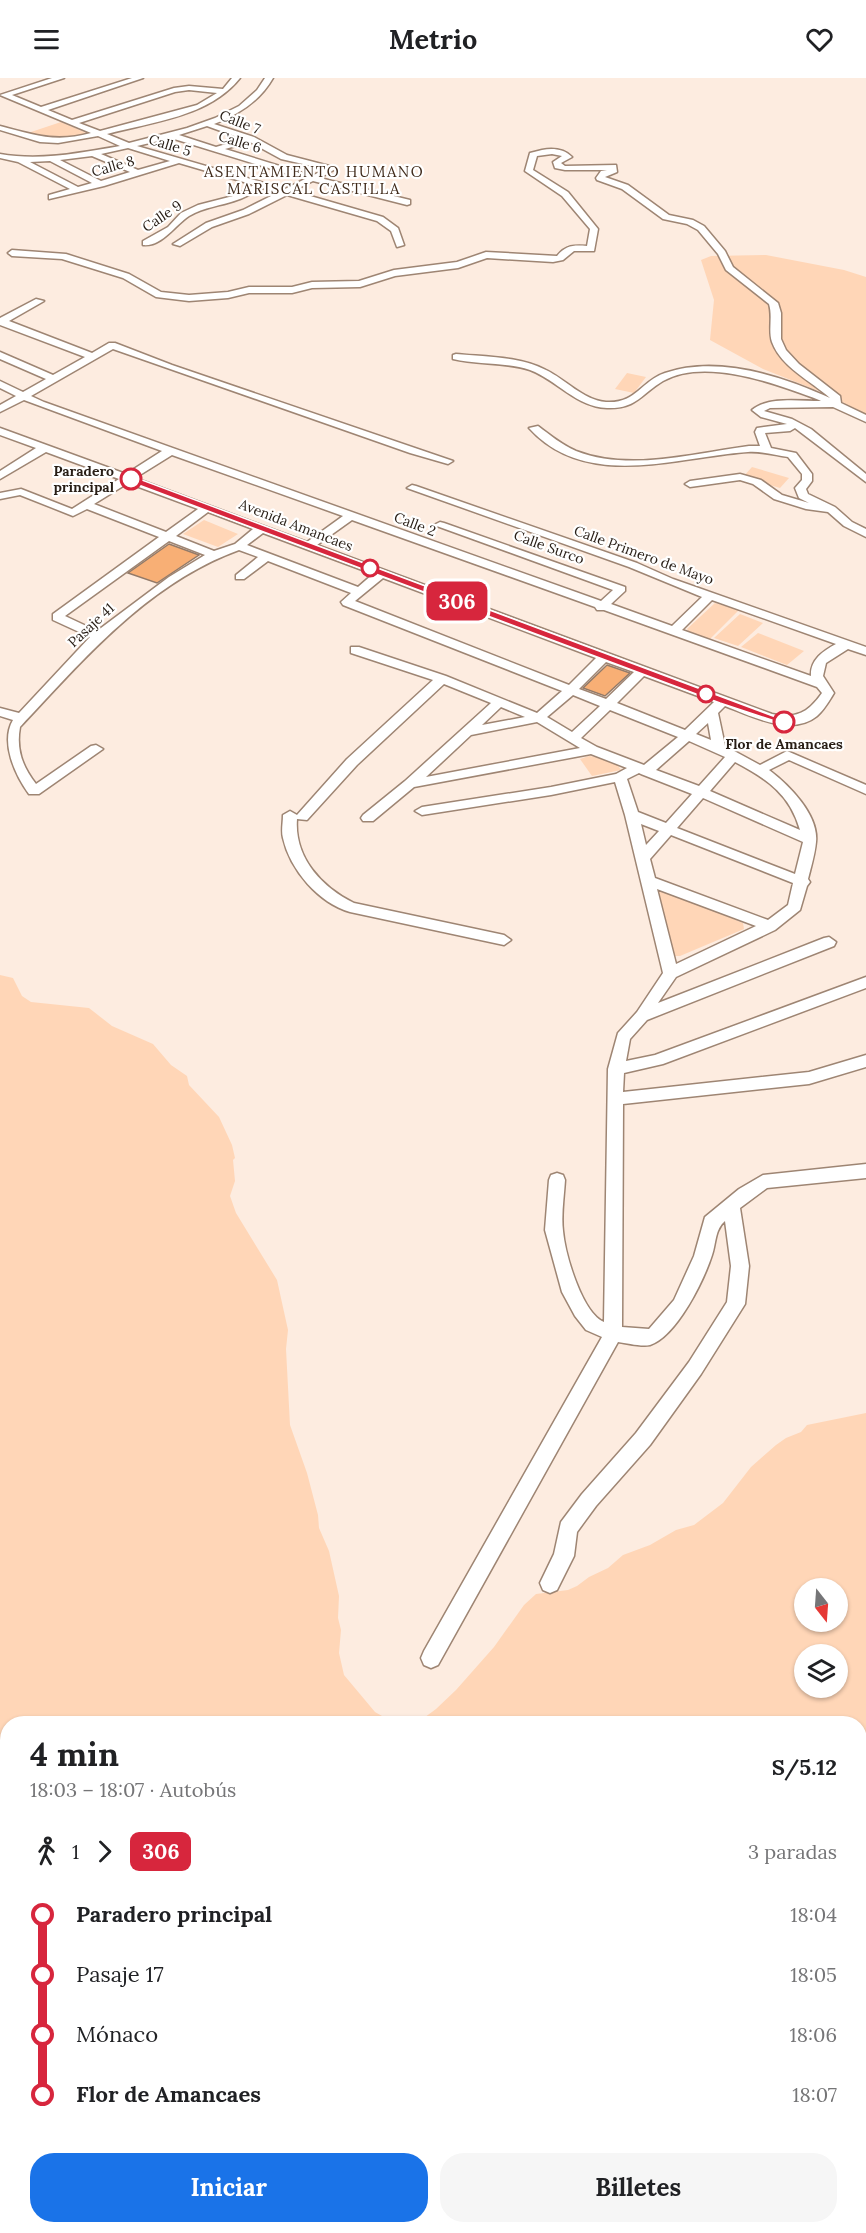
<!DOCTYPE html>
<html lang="es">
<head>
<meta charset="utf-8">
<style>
  body { margin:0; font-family:Lora,serif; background:#f6f6f6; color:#202124; height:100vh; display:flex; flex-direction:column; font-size:22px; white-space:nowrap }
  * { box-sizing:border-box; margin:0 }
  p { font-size:20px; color:#757577 }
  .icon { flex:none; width:33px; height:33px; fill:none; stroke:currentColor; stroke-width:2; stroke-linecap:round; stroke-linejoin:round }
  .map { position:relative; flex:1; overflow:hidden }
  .panel { position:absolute; left:0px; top:1638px; width:867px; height:518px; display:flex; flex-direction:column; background:#fff; border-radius:24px 24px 0 0; box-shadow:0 2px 4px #0004 }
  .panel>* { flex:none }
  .badge { padding:0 12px; border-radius:9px; font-size:21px; line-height:39px }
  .needle { width:39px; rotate:163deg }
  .tools { position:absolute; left:794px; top:1500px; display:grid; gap:12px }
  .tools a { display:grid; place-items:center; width:54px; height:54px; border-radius:50%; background:#fff; box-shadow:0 2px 4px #0004; font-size:30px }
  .map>.badge { position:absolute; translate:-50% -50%; box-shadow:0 0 0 3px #fff }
  .legs { display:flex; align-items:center; gap:9px; height:66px; padding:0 30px; font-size:20px }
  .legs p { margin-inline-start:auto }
  .head { display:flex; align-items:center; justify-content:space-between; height:102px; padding:0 30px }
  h1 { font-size:33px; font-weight:700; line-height:45px }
  .button { display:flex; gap:12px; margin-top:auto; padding:12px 30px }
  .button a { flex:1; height:69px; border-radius:24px; background:#1a73e8; color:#fff; font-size:24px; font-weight:700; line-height:69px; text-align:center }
  .button a+a { background:#f6f6f6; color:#202124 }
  ul { padding:0 30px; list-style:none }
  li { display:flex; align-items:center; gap:21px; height:60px; font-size:22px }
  li i { display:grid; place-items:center; width:9px; height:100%; margin:0 8px; background:currentColor }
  li i::after { content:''; width:15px; height:15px; margin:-8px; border:4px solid; border-radius:50%; background:#fff }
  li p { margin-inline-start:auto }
  li:first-child i { background:linear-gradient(#0000 50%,currentColor 0) }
  li:last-child i { background:linear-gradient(currentColor 50%,#0000 0) }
  header { display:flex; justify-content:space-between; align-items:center; height:78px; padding:0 30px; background:#fff; font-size:27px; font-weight:700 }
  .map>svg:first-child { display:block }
</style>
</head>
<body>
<header><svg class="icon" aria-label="menu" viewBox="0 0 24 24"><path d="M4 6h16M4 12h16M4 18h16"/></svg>Metrio<svg class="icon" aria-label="heart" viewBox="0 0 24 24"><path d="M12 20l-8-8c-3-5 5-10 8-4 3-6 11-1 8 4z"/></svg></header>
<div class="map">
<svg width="866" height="2155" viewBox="0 0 866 2155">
  <rect width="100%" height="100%" fill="#fdece0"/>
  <!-- green -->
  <g fill="#ffd6b7" fill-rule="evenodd">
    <polygon points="61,44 89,56 55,61 25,56"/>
    <polygon points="766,177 844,192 866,199 866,338 834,319 763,291 710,262 714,222 701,182 711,178"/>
    <polygon points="627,295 646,299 634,315 615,311"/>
    <polygon points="752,389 789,400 780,410 743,399"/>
    <polygon points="204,442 238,456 218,469 183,456"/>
    <polygon points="715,525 739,532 710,561 689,554 687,551"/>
    <polygon points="740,536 763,545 738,568 714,560"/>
    <polygon points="758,555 804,573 787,587 741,569"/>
    <path d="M589 678C604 680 613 679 621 692L592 698 580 681Z"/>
    <polygon points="663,812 743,845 744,851 680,878 675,878 670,870 658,815"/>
    <path d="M0 897 13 900 22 918 31 924 89 930 112 948 153 966 171 987 187 998 189 1007 219 1039 232 1067 235 1080 233 1082 235 1103 230 1118 236 1135 277 1202 288 1252 286 1271 290 1347 307 1395 318 1437 319 1450 329 1473 339 1518 338 1540 341 1552 339 1575 344 1597 375 1634 382 1638 409 1645 8 1646V2148H860V1646L417 1645 436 1631 456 1612 494 1569 524 1527 536 1516 568 1512 577 1508 589 1499 608 1490 623 1477 650 1467 676 1452 694 1447 723 1425 751 1389 776 1367 786 1360 801 1354 807 1347 866 1335V2155H0ZM804 1510H837V1544H804ZM804 1576H837V1610H804Z"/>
  </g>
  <!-- building -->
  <g fill="#f8af75" stroke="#937a68" stroke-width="1.5">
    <polygon points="169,466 199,477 157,505 128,495"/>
    <polygon points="607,587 630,595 605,618 583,610"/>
  </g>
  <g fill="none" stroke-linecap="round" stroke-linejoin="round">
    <defs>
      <g id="minor">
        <path d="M52 0H64L12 17 41 29 132 0H143L48 32 72 42 174 10 189 8 223 11 232 0H240C209 39 152 44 107 56L129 65 187 50 215 40 239 28 257 12 265 0H273C260 23 238 37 214 46L254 59 287 77 337 90 320 100 410 122V126L407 127 313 103 293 113 383 139 398 150 404 167 397 169 391 153 377 143 287 117 249 136 212 149 180 168 173 166 206 145 243 132 279 114 262 110C254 114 246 119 237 122 221 128 204 129 189 138 175 147 162 169 143 167V163L168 149 181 135 198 127 233 118 254 107 179 85 104 108 49 121V117L70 111 18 84 0 80V76C40 83 80 75 120 68L98 58 58 65 40 64 0 52V48C34 57 56 65 91 55L0 17ZM189 12 217 15 197 27 100 53 79 45 175 14ZM207 48 243 61 216 69 179 57ZM171 60 304 101H305L285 111 137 68ZM250 64 281 81 325 91 312 98 225 71ZM128 70 170 83 138 92 101 76ZM92 78 130 94 101 103 60 82ZM50 83 92 105 78 109 30 84Z"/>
        <path d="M542 72C553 70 564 71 572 79L561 85 565 88 616 87 617 94 605 99 628 107 669 137 693 142 704 148 725 173 733 189 778 225 781 235V261L786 272 799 286 840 318 841 325 866 337V344L833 329 770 330 764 333 792 341 811 351 866 396V404L795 350 790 353 765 355 771 370 796 375 812 396V403L806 411 808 416 835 429 852 444 866 451V459L844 448 828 434 806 431 774 421 753 406 740 402 690 409 685 406 690 403 740 396 761 402 782 417 809 425 799 420 795 410 802 402V396L788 379C775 377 761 373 748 374 676 379 586 413 529 350L538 348C550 357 562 367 576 373 630 394 694 375 749 368H760L755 354 757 350 787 346 761 339 752 332C768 318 800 323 821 323L819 322C777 306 705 279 663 303 641 316 637 331 607 330 576 329 557 302 530 292 505 284 478 287 453 281V277L456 276C485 279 519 278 546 292 565 301 583 322 606 324 636 326 641 303 665 295 717 277 782 298 830 320 811 303 781 289 772 264 768 252 773 239 769 226L726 192 718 176 698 152 687 146 663 141 622 111 597 102 596 100 601 93 607 92H565L555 90 553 84 562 78 552 76 537 78 533 92 568 114 598 151 594 173H574L563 182 553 184 487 180 458 190 395 198 360 209 312 210 292 215H249L228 220 189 223 156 219 123 200 62 181 12 178 8 175 12 172 66 176 129 196 161 214 189 217 228 214 249 209H292L312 204 359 203 394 192 457 184 486 174 557 178C566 167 574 167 587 168L590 151 562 118 525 93 530 75Z"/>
        <path d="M36 221 44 223 9 243 92 275 109 265H115L172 287 453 383 448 386 410 375 113 271 31 318 44 324 601 523 613 512 434 447 440 444 444 445 625 509V513L611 526 672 548 702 519 629 489 407 410 412 407 416 408 637 485 673 501 866 569V577L848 571 826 585 823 598 834 615C829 623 824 632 817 638 791 659 751 638 725 628L718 635 725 668 760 687 787 673 866 707V716L789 682 769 692C789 707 819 737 816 764 815 776 811 789 808 801L810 804 807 808 800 832 775 852 676 899 658 925 824 860 829 859 836 864 834 868 647 942 630 961 626 983 655 977 866 899V910L663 986 624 995 623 1014 809 994 866 977V989L809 1006 623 1026 622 1249 649 1251 674 1222 694 1178 705 1139 739 1111 763 1097 866 1086V1100L767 1110 740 1130 749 1188 745 1226 701 1296 650 1367 596 1428 577 1454 574 1478 557 1512 550 1515 543 1512 540 1505 554 1476 561 1444 582 1416 636 1355 689 1284 727 1224 731 1188 725 1143C715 1151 716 1165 712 1177 704 1202 677 1258 650 1267 641 1269 627 1265 618 1264L438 1587 431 1590 424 1587 421 1580 424 1573 602 1259 586 1252 575 1238 562 1214 545 1152 549 1102 551 1097 557 1095 563 1097 565 1102C564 1119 561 1137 563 1153 565 1176 582 1235 604 1244L608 991 618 955 637 934 663 895 625 737 615 704 551 717 422 737 415 733 422 729 551 709 616 696 627 690 591 676 414 709 373 743H363L361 740 363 737 405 703 491 625 444 606 357 687 307 742 297 741C294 779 321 809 354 825L504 857 511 862 504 867 350 834C319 825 290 792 283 760 281 753 283 745 283 737L290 733 297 737 347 681 433 602 351 575V569H359L446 598 537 635 562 613 343 527 341 524 351 515 268 483 244 501H236V497L258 479 239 472C148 505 84 581 20 649 16 671 22 688 36 706L91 668 96 667 103 671 39 716H29C15 697 0 664 13 642L0 638V630L19 635 90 559 53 542V536L159 459 87 431 73 438 20 417 0 421V415L21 411 72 431 119 401 46 374 0 401V393L36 370 0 357V350L126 396 162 373 24 322 0 334V327L16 318 0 310V303L23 314 46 301 0 281V274L53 297 85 279 0 247V240ZM172 377 343 438 307 464 135 400ZM128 405 198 431 166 454 94 426ZM208 434 253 451 235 466 214 473 176 458ZM352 442 595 529 597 532H604L817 609 822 615C808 635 796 641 772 636L317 467ZM263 455 373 496 358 509 247 467ZM169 463 205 477 169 499 97 553 65 538ZM383 500 596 580 569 607 355 523ZM712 522 836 566C823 573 810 582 811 598L682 552ZM606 584 634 594 606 621 579 611ZM644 598 714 624 685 652 617 625ZM573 617 600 628 572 654 547 639ZM501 629 525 639 482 647ZM610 632 678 659 644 687 597 669 581 660ZM537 644 580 670 426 699 471 657ZM708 645 711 662 696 656ZM689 663 725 679 699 708 656 692ZM735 684C767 701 790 716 800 752L710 713ZM639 695 641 696 692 716 666 745 638 734 627 701ZM703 720 803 764 795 796 677 750ZM641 746 659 753 646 767ZM671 757 793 805 788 827 768 842 655 800 650 781ZM657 811 756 848 676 886Z"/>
      </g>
    </defs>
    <!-- minor casing -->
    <use href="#minor" stroke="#9e8573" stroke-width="3"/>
    <!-- minor -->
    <use href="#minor" fill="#fff" fill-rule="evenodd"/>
  </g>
  <!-- line-1 -->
  <polygon fill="#d7263d" stroke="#fff" stroke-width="1.5" points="128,399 134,399 789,644 781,645 720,625 128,403"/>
  <!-- markers -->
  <g fill="#fff" stroke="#d7263d" stroke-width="3">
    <circle cx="131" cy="401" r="10"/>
    <circle cx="370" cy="490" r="8"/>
    <circle cx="706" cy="616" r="8"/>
    <circle cx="784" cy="644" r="10"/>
  </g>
  <g text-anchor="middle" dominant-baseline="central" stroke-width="4.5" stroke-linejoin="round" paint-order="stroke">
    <!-- far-street labels -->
    <g font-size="14" fill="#281e16" stroke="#fff">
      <text transform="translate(240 44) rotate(21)">Calle 7</text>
      <text transform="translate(240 64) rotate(17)">Calle 6</text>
      <text transform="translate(170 67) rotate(17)">Calle 5</text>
      <text transform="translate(113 88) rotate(-16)">Calle 8</text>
      <text transform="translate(162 138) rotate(-34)">Calle 9</text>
      <text transform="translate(415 446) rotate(21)">Calle 2</text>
      <text transform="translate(296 447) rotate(21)">Avenida Amancaes</text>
      <text transform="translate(549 469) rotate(20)">Calle Surco</text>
      <text transform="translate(644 477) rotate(20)">Calle Primero de Mayo</text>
      <text transform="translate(91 547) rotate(-43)">Pasaje 41</text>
    </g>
    <!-- far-stop labels -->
    <g font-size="14" font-weight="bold" fill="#281e16" stroke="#fff" text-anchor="end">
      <text x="114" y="393">Paradero<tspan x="114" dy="16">principal</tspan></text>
      <text x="784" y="666" text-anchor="middle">Flor de Amancaes</text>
    </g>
    <!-- far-neighbourhood labels -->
    <g font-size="15" letter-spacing="1.5" fill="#402b1b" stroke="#fff">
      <text x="314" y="93">ASENTAMIENTO HUMANO<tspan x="314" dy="17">MARISCAL CASTILLA</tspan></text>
    </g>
  </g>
</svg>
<div class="tools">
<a><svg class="needle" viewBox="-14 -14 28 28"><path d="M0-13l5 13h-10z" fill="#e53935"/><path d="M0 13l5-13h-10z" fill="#757577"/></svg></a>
<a><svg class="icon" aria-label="layers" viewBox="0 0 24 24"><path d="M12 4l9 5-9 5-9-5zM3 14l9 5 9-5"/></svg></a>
</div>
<b class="badge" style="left:457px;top:523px;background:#d7263d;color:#fff">306</b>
<section class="panel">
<div class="head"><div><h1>4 min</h1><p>18:03 – 18:07 · Autobús</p></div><b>S/5.12</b></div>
<div class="legs"><svg class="icon" aria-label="walk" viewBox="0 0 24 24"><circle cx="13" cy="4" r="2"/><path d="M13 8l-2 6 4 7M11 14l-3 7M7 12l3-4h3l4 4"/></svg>1<svg class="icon" aria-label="forward" viewBox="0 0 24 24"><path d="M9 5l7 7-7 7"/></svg><b class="badge" style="background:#d7263d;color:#fff">306</b><p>3 paradas</p></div>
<ul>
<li><i style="color:#d7263d"></i><b>Paradero principal</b><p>18:04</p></li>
<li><i style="color:#d7263d"></i><span>Pasaje 17</span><p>18:05</p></li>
<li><i style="color:#d7263d"></i><span>Mónaco</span><p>18:06</p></li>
<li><i style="color:#d7263d"></i><b>Flor de Amancaes</b><p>18:07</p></li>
</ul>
<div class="button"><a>Iniciar</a><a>Billetes</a></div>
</section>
</div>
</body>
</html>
